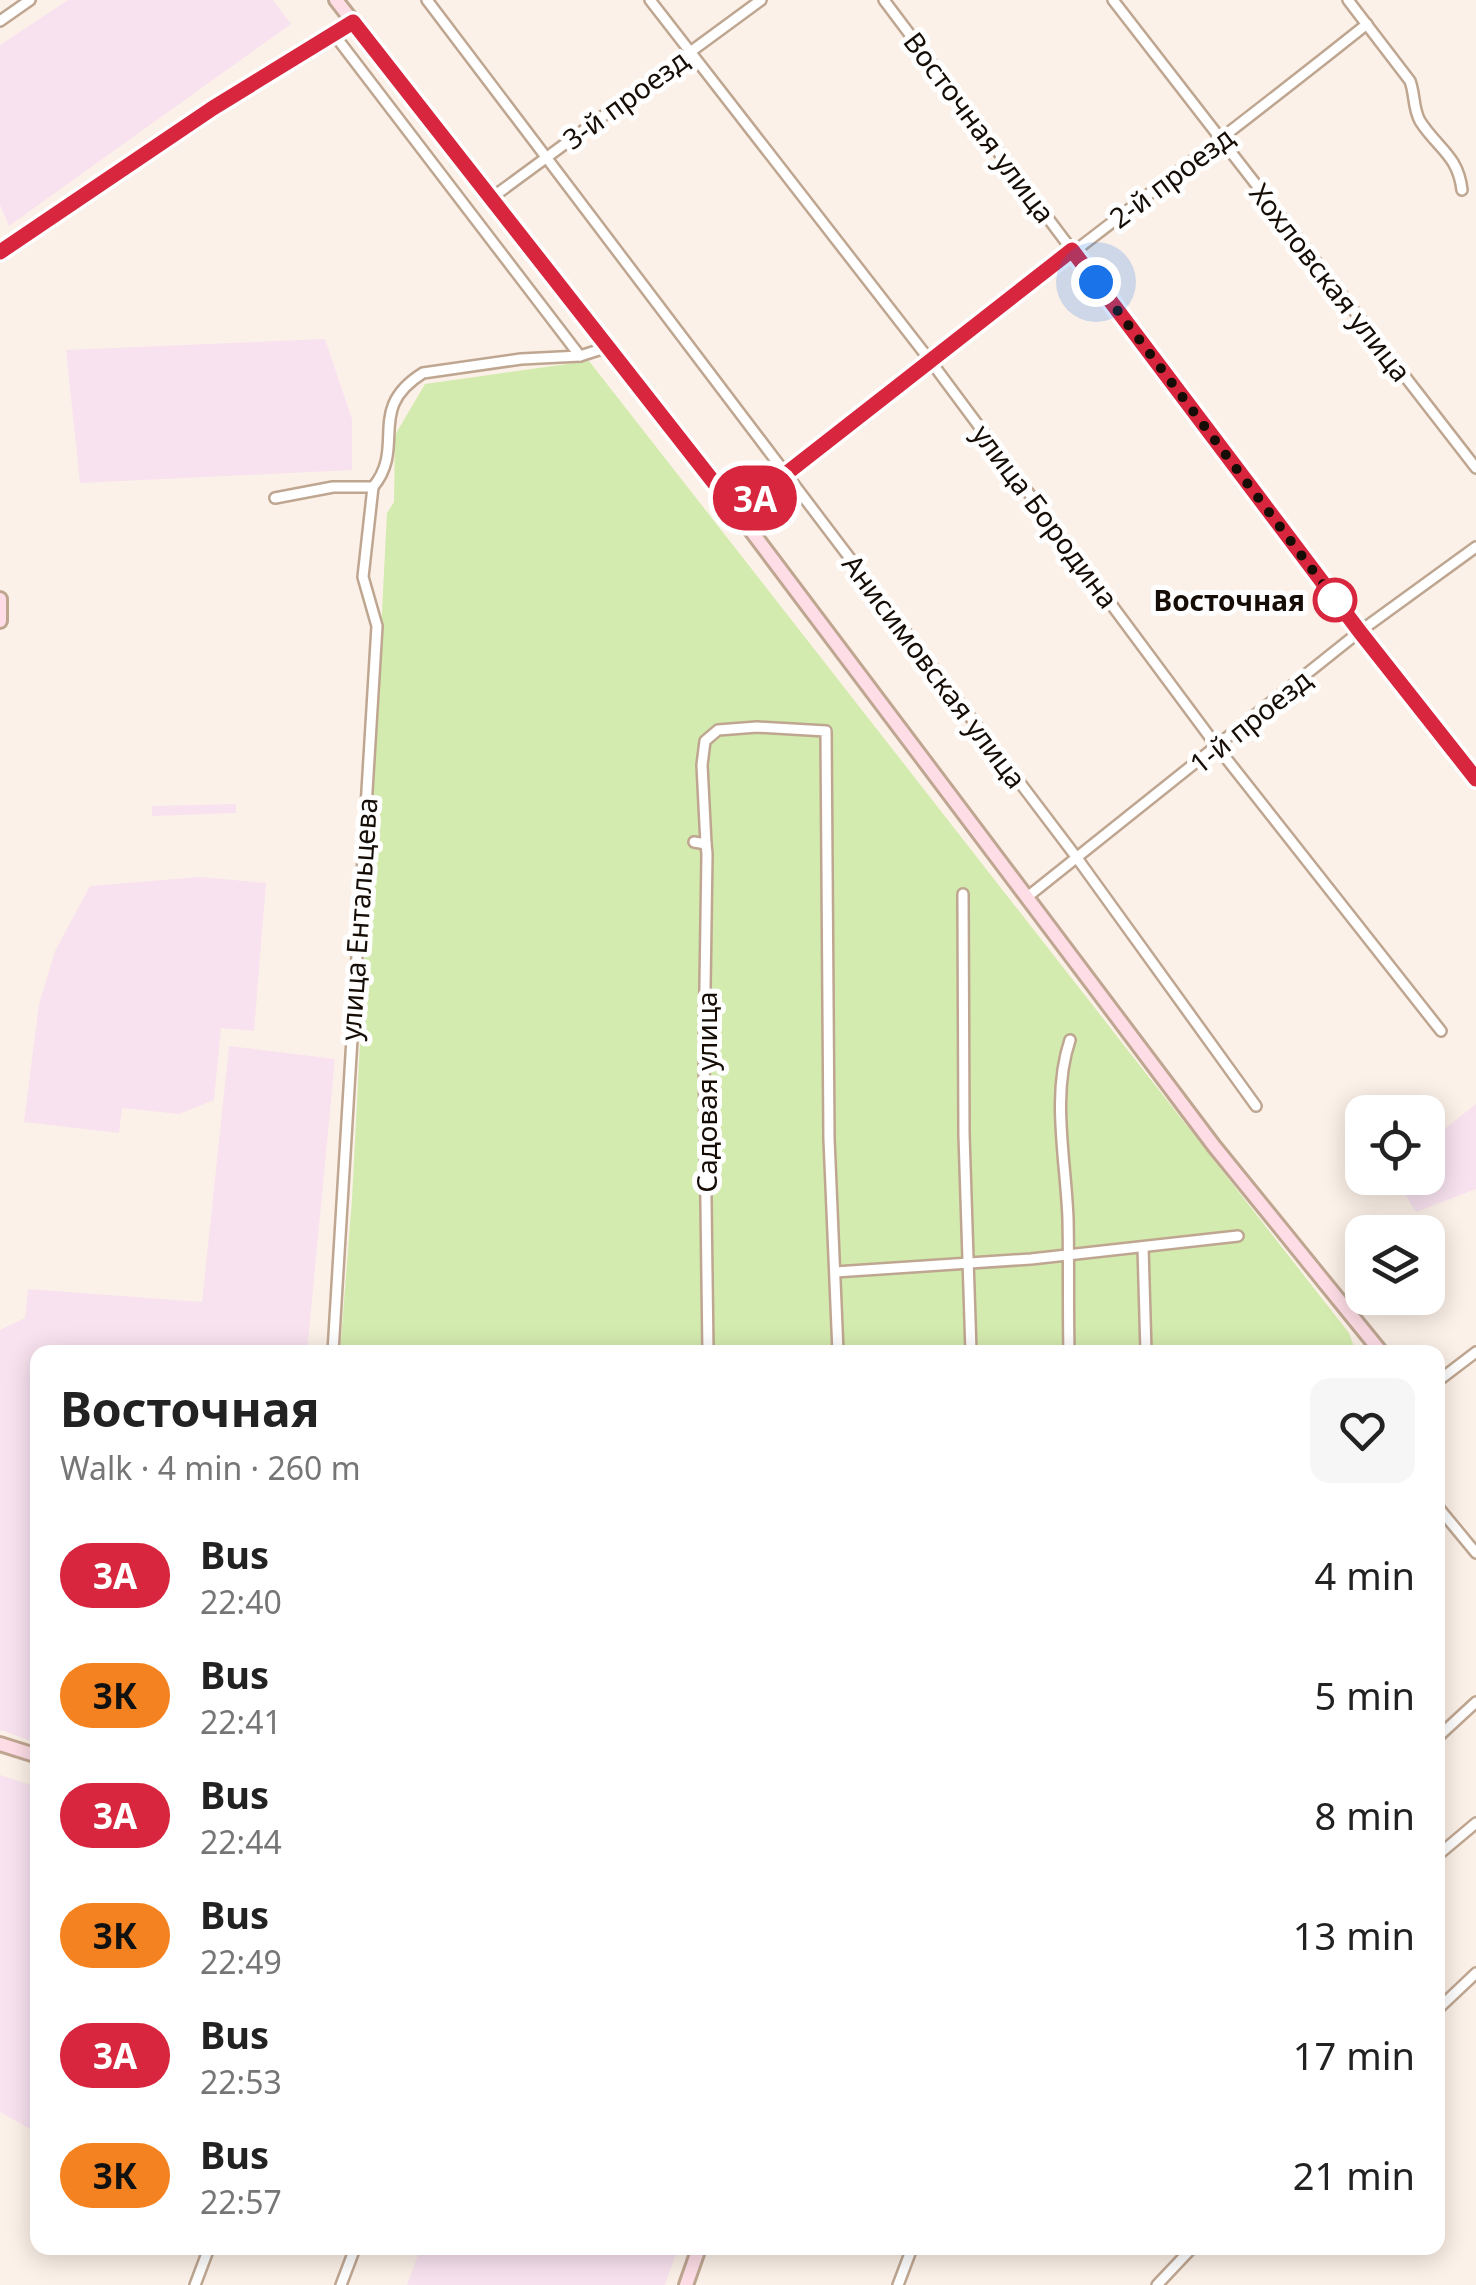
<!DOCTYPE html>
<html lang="en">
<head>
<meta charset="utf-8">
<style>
  body { margin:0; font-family:"Noto Sans",sans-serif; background:#f6f6f6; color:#222; height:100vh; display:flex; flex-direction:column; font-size:38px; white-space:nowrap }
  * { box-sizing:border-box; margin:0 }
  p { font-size:32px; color:#767676 }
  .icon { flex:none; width:55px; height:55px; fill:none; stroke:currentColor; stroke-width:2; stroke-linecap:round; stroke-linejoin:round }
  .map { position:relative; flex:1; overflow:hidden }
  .panel { position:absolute; left:30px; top:1345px; width:1415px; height:910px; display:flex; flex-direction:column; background:#fff; border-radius:20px; box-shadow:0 5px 25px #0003 }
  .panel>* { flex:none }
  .badge { padding:0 20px; border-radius:32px; font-size:35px; line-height:65px }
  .controls { position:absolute; left:1345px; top:1095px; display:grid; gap:20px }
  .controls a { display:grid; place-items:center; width:100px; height:100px; border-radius:20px; background:#fff; box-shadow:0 5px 25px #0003; font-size:50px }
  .you { position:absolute; width:50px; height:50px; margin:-25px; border:8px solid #fff; border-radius:50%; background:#1a73e8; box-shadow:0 0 0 15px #1a73e833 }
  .map>.badge { position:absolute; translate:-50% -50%; box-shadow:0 0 0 5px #fff }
  .round { display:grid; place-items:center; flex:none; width:105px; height:105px; border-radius:20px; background:#f6f6f6 }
  .overview { display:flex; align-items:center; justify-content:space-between; height:170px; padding:0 30px }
  h1 { font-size:48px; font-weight:700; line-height:75px }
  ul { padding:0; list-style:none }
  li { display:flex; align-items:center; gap:30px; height:120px; padding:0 30px }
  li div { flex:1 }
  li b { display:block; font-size:38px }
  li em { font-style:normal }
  li .badge { min-width:110px; font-weight:700; text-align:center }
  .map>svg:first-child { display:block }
</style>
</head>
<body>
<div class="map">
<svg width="1476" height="2285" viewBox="0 0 1476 2285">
  <rect width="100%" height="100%" fill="#fcf1e8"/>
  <!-- industrial -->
  <g fill="#f8e2ef">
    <polygon points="68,0 273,0 291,24 9,226 0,205 0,45"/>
    <polygon points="325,339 352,419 352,470 80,483 66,350"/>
    <polygon points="236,804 236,813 152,816 152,806"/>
    <polygon points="199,877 266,883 254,1031 221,1028 214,1100 179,1114 122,1108 119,1133 24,1122 39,1004 55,951 90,886"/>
    <polygon points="229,1046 335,1059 307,1352 38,1352 37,1743 0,1730 0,1330 25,1318 28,1289 202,1302"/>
    <polygon points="1476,1104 1476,1189 1416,1212 1395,1178 1428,1178 1428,1142"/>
    <polygon points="0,1775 37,1787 37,2133 0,2112"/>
    <polygon points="409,2248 678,2248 665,2285 407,2285 419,2252"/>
  </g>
  <!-- green -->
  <polygon fill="#d4ebaf" points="589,361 1349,1333 1356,1352 340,1352 352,1199 387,513 394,502 395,435 425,384"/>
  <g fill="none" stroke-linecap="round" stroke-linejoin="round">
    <defs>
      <g id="street">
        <polyline points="427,0 1077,858 1256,1106"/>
        <polyline points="650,0 932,363 1218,748 1441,1031"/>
        <polyline points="884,0 1359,632 1476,779"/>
        <polyline points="1113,0 1476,468"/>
        <path d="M1348 0 1410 81C1415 94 1413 109 1420 121 1437 148 1458 155 1462 190"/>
        <polyline points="0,21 30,0"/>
        <polyline points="333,33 580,356"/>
        <polyline points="490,199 761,0"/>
        <path d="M275 498 333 487H373C407 446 365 409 423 373L521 359 580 356 608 347"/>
        <path d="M737 512C945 347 1159 190 1367 24"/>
        <polyline points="694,842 706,844 707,854 704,1053 708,1352"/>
        <polyline points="706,844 702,765 705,741 718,730 757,727 826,731 829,1139 838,1352"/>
        <polyline points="963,894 964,1135 971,1352"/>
        <polyline points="1026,898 1359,632 1476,547"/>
        <polyline points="1143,1247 1146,1352"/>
        <polyline points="835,1272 1031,1259 1238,1236"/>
        <polyline points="333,1352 377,626 363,577 373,487"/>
        <path d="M1069 1352C1068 1308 1069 1263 1068 1219 1066 1161 1051 1096 1070 1040"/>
        <polyline points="1438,1381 1476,1352"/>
        <polyline points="1438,1507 1476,1553"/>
        <polyline points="1438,1737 1476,1702"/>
        <polyline points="1438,1855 1476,1823"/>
        <polyline points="1438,2009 1476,1973"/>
        <polyline points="195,2285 209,2248"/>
        <polyline points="341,2285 355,2248"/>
        <polyline points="898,2285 912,2248"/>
        <polyline points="1157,2285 1192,2248"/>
      </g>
      <g id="secondary">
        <polyline points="336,0 737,512 1214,1146 1381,1352"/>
        <polyline points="0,252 213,107 353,21"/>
        <polyline points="0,599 0,621"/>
        <polyline points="0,1744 38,1756"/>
        <polyline points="686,2285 699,2248"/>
      </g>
    </defs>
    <!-- street casing -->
    <use href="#street" stroke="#bfa691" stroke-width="14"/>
    <!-- secondary casing -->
    <use href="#secondary" stroke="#bfa691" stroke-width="18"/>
    <!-- street -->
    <use href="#street" stroke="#fff" stroke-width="9"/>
    <!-- secondary -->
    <use href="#secondary" stroke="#fedde6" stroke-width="12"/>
  </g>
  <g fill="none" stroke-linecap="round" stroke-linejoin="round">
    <defs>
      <polyline id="line" points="0,252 213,108 353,22 737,512 1072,250 1360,632 1476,779"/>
    </defs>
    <!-- line casing -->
    <use href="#line" stroke="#fff" stroke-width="22"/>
    <!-- line -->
    <use href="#line" stroke="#d7263d" stroke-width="15"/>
    <!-- walk -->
    <polyline stroke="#150d06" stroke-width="10" stroke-dasharray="0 18" points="1096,282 1335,600"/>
  </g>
  <!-- markers -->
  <circle fill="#fff" stroke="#d7263d" stroke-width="5" cx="1335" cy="600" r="20"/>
  <g text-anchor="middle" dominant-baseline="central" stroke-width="10" stroke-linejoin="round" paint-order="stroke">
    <!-- street labels -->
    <g font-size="28" fill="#150d06" stroke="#fff">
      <text transform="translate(625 99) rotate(-36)">3-й проезд</text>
      <text transform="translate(980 127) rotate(53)">Восточная улица</text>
      <text transform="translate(1171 177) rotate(-37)">2-й проезд</text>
      <text transform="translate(1331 282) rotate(52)">Хохловская улица</text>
      <text transform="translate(1046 516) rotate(53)">улица Бородина</text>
      <text transform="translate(935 671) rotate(53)">Анисимовская улица</text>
      <text transform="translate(1250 721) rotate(-39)">1-й проезд</text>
      <text transform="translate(358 919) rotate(-86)">улица Ентальцева</text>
      <text transform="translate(706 1092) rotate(-90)">Садовая улица</text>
    </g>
    <!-- stop labels -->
    <g font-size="28" font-weight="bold" fill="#150d06" stroke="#fff" text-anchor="end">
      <text x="1305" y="600">Восточная</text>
    </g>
  </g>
</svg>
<div class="controls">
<a><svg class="icon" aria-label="locate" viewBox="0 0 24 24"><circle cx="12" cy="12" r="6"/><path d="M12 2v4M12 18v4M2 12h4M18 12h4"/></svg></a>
<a><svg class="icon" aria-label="layers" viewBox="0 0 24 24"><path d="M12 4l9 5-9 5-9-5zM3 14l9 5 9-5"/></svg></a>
</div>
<div class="you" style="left:1096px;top:282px"></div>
<b class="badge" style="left:755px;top:498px;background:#d7263d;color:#fff">3А</b>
<section class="panel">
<div class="overview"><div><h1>Восточная</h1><p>Walk · 4 min · 260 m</p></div><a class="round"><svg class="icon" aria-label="heart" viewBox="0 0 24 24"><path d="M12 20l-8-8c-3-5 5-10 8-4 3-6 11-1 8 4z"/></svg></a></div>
<ul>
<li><span class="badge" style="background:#d7263d;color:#fff">3А</span><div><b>Bus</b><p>22:40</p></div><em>4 min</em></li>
<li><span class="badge" style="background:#f58220;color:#111">3К</span><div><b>Bus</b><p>22:41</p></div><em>5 min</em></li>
<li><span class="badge" style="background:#d7263d;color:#fff">3А</span><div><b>Bus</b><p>22:44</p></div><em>8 min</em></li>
<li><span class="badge" style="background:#f58220;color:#111">3К</span><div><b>Bus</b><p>22:49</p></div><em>13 min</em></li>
<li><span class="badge" style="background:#d7263d;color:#fff">3А</span><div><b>Bus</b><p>22:53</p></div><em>17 min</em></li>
<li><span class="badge" style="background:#f58220;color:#111">3К</span><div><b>Bus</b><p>22:57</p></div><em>21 min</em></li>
</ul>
</section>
</div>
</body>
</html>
